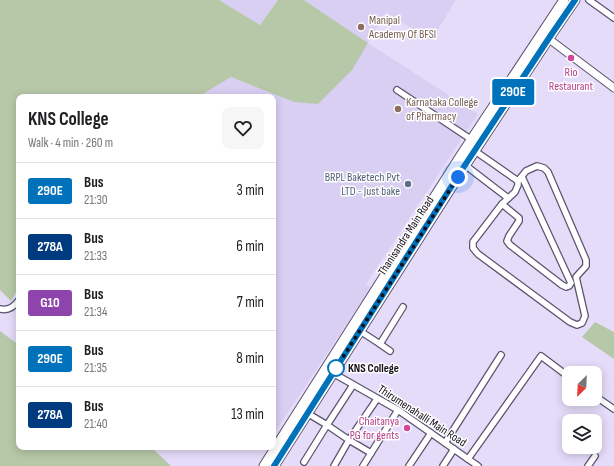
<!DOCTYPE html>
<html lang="en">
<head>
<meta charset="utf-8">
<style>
  body { margin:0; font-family:"Sofia Sans Condensed",sans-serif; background:#f6f6f6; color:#202124; height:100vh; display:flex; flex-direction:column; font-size:15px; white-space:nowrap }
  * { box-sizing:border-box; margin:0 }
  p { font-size:13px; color:#757577 }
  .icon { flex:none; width:22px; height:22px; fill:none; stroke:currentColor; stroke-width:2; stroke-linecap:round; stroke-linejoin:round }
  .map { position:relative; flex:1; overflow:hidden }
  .details { position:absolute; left:16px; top:94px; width:260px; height:356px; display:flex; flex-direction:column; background:#fff; border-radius:8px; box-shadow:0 2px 10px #0003 }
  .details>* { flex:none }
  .badge { padding:0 8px; border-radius:3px; font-size:14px; line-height:26px }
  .needle { width:26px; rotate:204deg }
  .tools { position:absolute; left:562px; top:366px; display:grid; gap:8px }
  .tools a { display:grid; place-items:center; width:40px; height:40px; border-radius:8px; background:#fff; box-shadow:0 2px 10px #0003; font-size:20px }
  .you { position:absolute; width:20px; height:20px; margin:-10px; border:3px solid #fff; border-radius:50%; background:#1a73e8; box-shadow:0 0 0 6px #1a73e833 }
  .map>.badge { position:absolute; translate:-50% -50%; box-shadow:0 0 0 2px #fff }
  .round { display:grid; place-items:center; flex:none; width:42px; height:42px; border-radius:8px; background:#f6f6f6 }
  .summary { display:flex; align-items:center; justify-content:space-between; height:68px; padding:0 12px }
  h1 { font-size:19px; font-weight:700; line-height:30px }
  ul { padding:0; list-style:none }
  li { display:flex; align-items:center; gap:12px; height:56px; padding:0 12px; border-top:1px solid #e0e0e0 }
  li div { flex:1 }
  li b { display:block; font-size:15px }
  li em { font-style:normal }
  li .badge { min-width:44px; font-weight:700; text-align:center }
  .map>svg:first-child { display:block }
</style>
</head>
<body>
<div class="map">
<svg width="614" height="466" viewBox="0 0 614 466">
  <rect width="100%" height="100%" fill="#e5dcfa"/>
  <!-- built -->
  <g fill="#d9cff3">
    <polygon points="219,0 278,0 260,25"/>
    <polygon points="304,0 456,0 431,41 386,12 368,43 478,114 366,284 371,287 273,435 273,97 198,97 231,77 294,102 368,43"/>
  </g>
  <!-- green -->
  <g fill="#b7c8a8">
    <polygon points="0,0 219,0 260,25 278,0 304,0 368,43 352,70 318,104 294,102 231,77 198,97 19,97 19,287 11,301 0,290"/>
    <polygon points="595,322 614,332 614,359 582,337"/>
    <polygon points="0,331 19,345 19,447 151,447 171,466 0,466"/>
  </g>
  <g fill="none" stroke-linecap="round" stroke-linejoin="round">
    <defs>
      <g id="minor">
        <polyline points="589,0 614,18"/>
        <polyline points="397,90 472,140"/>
        <polyline points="475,151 518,181"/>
        <polyline points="465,165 508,198"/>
        <polygon points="537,166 544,168 548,172 586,260 586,266 576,277 585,316 582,323 577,325 570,322 478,254 473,248 473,242 502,204 515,192 518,185 518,181 526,171"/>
        <polyline points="502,204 519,218 519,221 509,236 507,241 510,245 562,285 566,287 569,286 571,283 522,177"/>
        <path d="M0 309C8 311 14 307 19 300"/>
        <polyline points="360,331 380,344 403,307"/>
        <polyline points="380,344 390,351"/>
        <polyline points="331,372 398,410 478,466"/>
        <polyline points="353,385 327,425 349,440 377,399"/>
        <polyline points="595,396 614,409"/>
        <polyline points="445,443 501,355"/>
        <polyline points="468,459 541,356 569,377"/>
        <polyline points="304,462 327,425 307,413"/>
        <polyline points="334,466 349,440 371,453"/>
        <polyline points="363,466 398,410"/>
        <polyline points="409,466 431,433"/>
        <polyline points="443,466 454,449"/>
        <polyline points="588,466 595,456"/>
      </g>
      <polyline id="tertiary" points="545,36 614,88"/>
      <g id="primary">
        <polyline points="264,466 460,157 564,0"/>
        <polyline points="274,466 468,161 549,38 575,0"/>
      </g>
    </defs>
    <!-- minor casing -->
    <use href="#minor" stroke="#5b546d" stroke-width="8"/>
    <!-- tertiary casing -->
    <use href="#tertiary" stroke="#5b546d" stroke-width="9"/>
    <!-- primary casing -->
    <use href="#primary" stroke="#5b546d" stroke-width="11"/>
    <!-- minor -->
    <use href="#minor" stroke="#fff" stroke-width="5.5"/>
    <!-- tertiary -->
    <use href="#tertiary" stroke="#fff" stroke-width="7"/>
    <!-- primary -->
    <use href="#primary" stroke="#fff" stroke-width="9"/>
  </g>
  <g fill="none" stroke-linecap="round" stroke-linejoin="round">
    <defs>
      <polyline id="line" points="274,466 465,165 549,38 575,0"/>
    </defs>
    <!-- line casing -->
    <use href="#line" stroke="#fff" stroke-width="9"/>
    <!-- line -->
    <use href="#line" stroke="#0072bc" stroke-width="6"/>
    <!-- walk -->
    <polyline stroke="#110e18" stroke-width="4" stroke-dasharray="0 7.2" points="336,368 458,177"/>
  </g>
  <!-- markers -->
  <g fill="#8d6e63" stroke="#fff" stroke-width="1.5">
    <circle cx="361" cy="27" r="4"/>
    <circle cx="398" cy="109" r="4"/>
  </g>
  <g fill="#d1479c" stroke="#fff" stroke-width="1.5">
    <circle cx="571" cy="58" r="4"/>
    <circle cx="407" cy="428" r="4"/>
  </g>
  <circle fill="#5c6f8a" stroke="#fff" stroke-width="1.5" cx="408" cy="184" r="4"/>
  <circle fill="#fff" stroke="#0072bc" stroke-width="2" cx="336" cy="368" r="8"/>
  <g text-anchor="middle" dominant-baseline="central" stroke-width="3" stroke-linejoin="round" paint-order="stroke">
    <!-- education labels -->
    <g font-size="12" fill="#785e54" stroke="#fff" text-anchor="start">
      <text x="369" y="20">Manipal<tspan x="369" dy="14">Academy Of BFSI</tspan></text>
      <text x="406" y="102">Karnataka College<tspan x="406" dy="14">of Pharmacy</tspan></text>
    </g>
    <!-- hotel labels -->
    <g font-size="12" fill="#b23c85" stroke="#fff">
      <text x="571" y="72">Rio<tspan x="571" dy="14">Restaurant</tspan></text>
      <text x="399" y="421" text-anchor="end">Chaitanya<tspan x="399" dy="14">PG for gents</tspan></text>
    </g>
    <!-- service labels -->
    <g font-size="12" fill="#4e5e75" stroke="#fff" text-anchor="end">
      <text x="400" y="177">BRPL Baketech Pvt<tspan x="400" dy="14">LTD - Just bake</tspan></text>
    </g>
    <!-- street labels -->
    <g font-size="12" fill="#110e18" stroke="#fff">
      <text transform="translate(406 236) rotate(-57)">Thanisandra Main Road</text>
      <text transform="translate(422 416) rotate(33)">Thirumenahalli Main Road</text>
    </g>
    <!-- stop labels -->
    <g font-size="12" font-weight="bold" fill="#110e18" stroke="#fff" text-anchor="start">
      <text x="348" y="368">KNS College</text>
    </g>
  </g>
</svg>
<div class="tools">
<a><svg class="needle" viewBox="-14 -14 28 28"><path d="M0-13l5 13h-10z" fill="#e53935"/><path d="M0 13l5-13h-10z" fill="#757577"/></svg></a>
<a><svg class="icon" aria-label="layers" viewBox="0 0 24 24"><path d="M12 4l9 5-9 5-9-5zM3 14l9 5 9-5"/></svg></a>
</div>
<div class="you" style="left:458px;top:177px"></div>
<b class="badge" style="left:513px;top:92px;background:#0072bc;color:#fff">290E</b>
<section class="details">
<div class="summary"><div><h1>KNS College</h1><p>Walk · 4 min · 260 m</p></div><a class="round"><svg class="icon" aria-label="heart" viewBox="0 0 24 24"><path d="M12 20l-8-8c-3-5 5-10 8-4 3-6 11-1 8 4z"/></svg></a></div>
<ul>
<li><span class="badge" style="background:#0072bc;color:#fff">290E</span><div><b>Bus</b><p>21:30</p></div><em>3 min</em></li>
<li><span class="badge" style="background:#003b80;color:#fff">278A</span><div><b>Bus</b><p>21:33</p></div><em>6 min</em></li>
<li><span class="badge" style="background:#8e44ad;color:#fff">G10</span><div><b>Bus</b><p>21:34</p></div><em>7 min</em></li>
<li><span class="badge" style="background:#0072bc;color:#fff">290E</span><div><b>Bus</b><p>21:35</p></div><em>8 min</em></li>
<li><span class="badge" style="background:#003b80;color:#fff">278A</span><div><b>Bus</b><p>21:40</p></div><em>13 min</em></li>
</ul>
</section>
</div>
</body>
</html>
